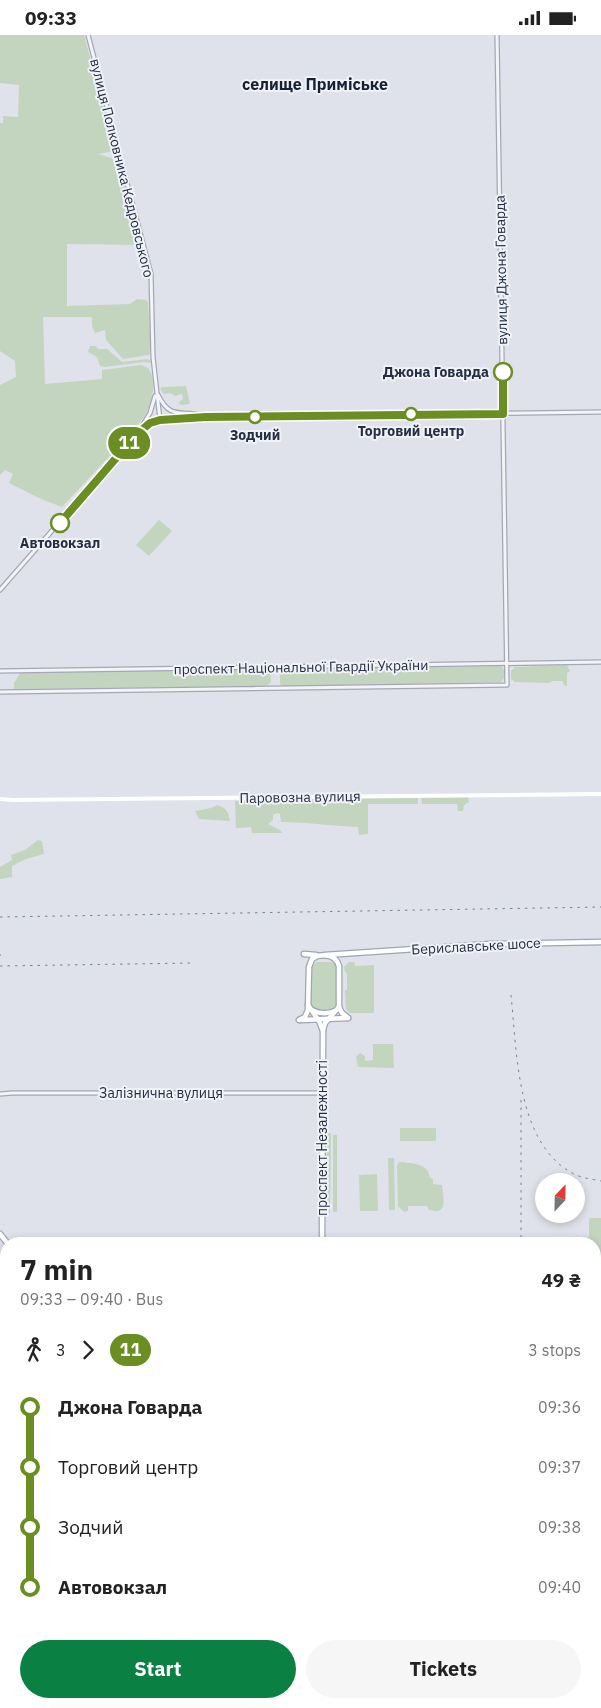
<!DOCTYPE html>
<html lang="en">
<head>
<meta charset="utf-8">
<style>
  body { margin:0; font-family:"IBM Plex Sans",sans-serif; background:#f6f6f6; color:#222; height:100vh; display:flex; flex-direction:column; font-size:19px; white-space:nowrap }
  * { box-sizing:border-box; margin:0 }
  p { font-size:16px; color:#767676 }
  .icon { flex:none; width:28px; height:28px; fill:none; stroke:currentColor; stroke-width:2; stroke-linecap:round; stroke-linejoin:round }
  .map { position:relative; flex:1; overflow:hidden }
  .side { position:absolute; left:0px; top:1202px; width:601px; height:471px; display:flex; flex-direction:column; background:#fff; border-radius:20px 20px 0 0; box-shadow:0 2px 8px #0003 }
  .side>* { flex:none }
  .badge { padding:0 10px; border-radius:16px; font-size:18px; line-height:32px }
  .needle { width:32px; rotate:22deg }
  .fabs { position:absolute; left:535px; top:1138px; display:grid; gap:10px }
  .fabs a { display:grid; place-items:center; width:50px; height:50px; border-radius:50%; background:#fff; box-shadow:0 2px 8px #0003; font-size:25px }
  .map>.badge { position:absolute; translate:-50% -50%; box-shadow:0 0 0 2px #fff }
  .legs { display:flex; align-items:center; gap:8px; height:55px; padding:0 20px; font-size:16px }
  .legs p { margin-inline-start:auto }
  .overview { display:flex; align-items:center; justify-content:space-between; height:85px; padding:0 20px }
  h1 { font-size:28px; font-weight:800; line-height:38px }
  .cta { display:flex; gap:10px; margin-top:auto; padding:10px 20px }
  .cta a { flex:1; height:58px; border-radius:30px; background:#0b8043; color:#fff; font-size:20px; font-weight:800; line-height:58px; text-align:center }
  .cta a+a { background:#f6f6f6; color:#222 }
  ul { padding:0 20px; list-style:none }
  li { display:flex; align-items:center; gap:18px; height:60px; font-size:19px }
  li i { display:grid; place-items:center; width:8px; height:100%; margin:0 6px; background:currentColor }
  li i::after { content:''; width:12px; height:12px; margin:-6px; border:4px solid; border-radius:50%; background:#fff }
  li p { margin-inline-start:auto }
  li:first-child i { background:linear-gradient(#0000 50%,currentColor 0) }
  li:last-child i { background:linear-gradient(currentColor 50%,#0000 0) }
  .status { display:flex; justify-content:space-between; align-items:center; height:35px; padding:0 25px; background:#fff; direction:ltr }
  .status svg { height:14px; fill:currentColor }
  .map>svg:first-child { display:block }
</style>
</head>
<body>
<div class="status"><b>09:33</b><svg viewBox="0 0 49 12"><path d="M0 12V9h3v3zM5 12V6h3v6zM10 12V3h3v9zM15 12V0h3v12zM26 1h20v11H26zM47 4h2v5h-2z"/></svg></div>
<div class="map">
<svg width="601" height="1673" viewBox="0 0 601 1673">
  <rect width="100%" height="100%" fill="#dfe2ea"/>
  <!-- green -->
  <g fill="#c3d5bf">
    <path d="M0 0H84L115 116 98 119 118 125 140 210 67 209V271L130 269 137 264 146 265 148 267 151 311 149 320 123 324 106 305 105 295 95 298 92 291V282H43L45 349 102 344V335L141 330 148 333C157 345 153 368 145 380 138 391 128 400 120 410 101 431 81 451 62 472L41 464 9 448 13 439 5 435 0 440V350L16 342 15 326 0 316V88H3V81L18 82 19 50 0 48Z"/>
    <polygon points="90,311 95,311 99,314 107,314 122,327 148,324 151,326 150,328 144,327 105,332 100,331 97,322 88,317"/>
    <polygon points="186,351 190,369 182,370 178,368 183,364 182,359 175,361 170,358 164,359 160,354 162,352"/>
    <polygon points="159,485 172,496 149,521 136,510"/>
    <polygon points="567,630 570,636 567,638 567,651 565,651 562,646 552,646 549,648 515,647 511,644 511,636 515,632"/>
    <path d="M501 631C506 635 506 644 500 647L283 651 280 649V636L283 634Z"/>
    <polygon points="266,634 270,637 271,647 267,651 14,654 14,648 21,637"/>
    <path d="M418 762V769H368V799L359 800 358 792C332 791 307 787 281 787L280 779 276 778 273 780V785L268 789 280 795 282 798H252L251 792 236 793 235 766Z"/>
    <polygon points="421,762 468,762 469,767 464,770 463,776 458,776 457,769 422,769"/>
    <path d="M217 770C225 772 229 777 230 786L199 784 195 776 211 773Z"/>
    <polygon points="38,805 42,806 44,819 26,824 12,831 12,842 0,844 0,832 12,825 11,820 25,815"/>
    <polygon points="316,927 332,927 336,931 336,971 334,974 317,976 311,971 312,932"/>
    <polygon points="349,927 354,927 355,931 374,930 374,978 349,978 346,974 345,955 347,955 347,938 345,937 344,932"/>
    <polygon points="373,1009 393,1009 394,1033 358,1032 356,1022 360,1018 365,1021 365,1026 373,1025"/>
    <rect x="400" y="1093" width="36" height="13"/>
    <polygon points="327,1098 331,1098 330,1178 326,1178"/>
    <rect x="333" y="1100" width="4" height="77"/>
    <polygon points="388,1123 394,1123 395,1175 389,1175"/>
    <path d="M402 1127C414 1129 428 1128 430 1143L433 1144V1149L442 1150C443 1163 449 1181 429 1175L427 1171H408V1176L404 1177 398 1171 397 1131 398 1128Z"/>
    <polygon points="377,1139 378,1176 360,1176 359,1140"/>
    <polygon points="589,1183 601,1183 601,1222 595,1223 595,1209 589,1209"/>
  </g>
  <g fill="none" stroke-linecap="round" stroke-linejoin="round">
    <defs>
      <g id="tertiary">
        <polyline points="88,0 151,239 153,322 160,385"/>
        <path d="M158 360C171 386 181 374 203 381"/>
        <polyline points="138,398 150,378 155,361"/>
        <polyline points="0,555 136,400 150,388 160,385 206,382 601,377"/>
        <polyline points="0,636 601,627"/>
        <polyline points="0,657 507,650 497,0"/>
        <polyline points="0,1059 13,1058 323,1058"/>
        <polyline points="595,1260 601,1260"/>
        <polyline points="0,1439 6,1434"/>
        <polyline points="595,1636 601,1635"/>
        <polyline points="158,1673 158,1668"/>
      </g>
      <g id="primary">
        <polyline points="304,919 316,920"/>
        <polyline points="325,920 490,909 601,907"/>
        <polyline points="308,970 319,986 323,996 322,1209"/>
        <polyline points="339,972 342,978 348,983"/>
        <path d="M312 975C318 979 328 979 335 976"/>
        <path d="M299 985 305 982 308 975 309 932 312 924 317 921C327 919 336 921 339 931V972L325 988 323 995"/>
        <polyline points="302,985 348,983"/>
        <polyline points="0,1199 8,1209"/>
        <polyline points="320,1673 320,1668"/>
      </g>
    </defs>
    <!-- tertiary casing -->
    <use href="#tertiary" stroke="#a4a8b5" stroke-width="5.5"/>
    <!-- primary casing -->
    <use href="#primary" stroke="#9da5b7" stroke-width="7"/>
    <!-- tertiary -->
    <use href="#tertiary" stroke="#f2f4f8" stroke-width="3"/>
    <!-- secondary -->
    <polyline stroke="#fff" stroke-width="4" points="0,764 13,765 601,759"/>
    <!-- primary -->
    <use href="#primary" stroke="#fff" stroke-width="4.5"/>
    <!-- rail -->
    <g stroke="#778095" stroke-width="1" stroke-dasharray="2.5 5" stroke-linecap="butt">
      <polyline points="0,882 601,872"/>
      <polyline points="0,920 1,920"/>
      <polyline points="0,931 192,928"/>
      <path d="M511 960C517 1016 516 1107 572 1138 581 1143 591 1144 601 1146"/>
      <polyline points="521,1065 521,1207"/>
    </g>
  </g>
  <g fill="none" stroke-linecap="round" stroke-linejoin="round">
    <defs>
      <polyline id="line-1" points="60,488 136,400 150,388 160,385 206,382 503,379 503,337"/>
    </defs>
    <!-- line-1 casing -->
    <use href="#line-1" stroke="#fff" stroke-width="11"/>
    <!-- line-1 -->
    <use href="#line-1" stroke="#6b8e23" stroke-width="8"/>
  </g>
  <!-- markers -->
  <g fill="#fff" stroke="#6b8e23" stroke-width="2.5">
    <circle cx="503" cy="337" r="9"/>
    <circle cx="411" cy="379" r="6"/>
    <circle cx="255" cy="382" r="6"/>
    <circle cx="60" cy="488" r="9"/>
  </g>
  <g text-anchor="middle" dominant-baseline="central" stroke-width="4" stroke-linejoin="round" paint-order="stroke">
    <!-- street labels -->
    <g font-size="14" fill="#262e43" stroke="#eff2f7">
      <text transform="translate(122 133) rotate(76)">вулиця Полковника Кедровського</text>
      <text transform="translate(501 235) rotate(-91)">вулиця Джона Говарда</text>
      <text transform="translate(301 632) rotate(-1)">проспект Національної Гвардії України</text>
      <text transform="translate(300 762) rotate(-1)">Паровозна вулиця</text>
      <text transform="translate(476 911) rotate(-3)">Бериславське шосе</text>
      <text x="161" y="1058">Залізнична вулиця</text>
      <text transform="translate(322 1103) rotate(-90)">проспект Незалежності</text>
    </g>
    <!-- stop labels -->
    <g font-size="14" font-weight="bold" fill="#262e43" stroke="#eff2f7">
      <text x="489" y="337" text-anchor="end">Джона Говарда</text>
      <text x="411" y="396">Торговий центр</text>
      <text x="255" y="400">Зодчий</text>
      <text x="60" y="508">Автовокзал</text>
    </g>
    <!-- quarter labels -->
    <g font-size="16" font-weight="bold" fill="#182033" stroke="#eff2f7">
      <text x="315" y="49">селище Приміське</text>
    </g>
  </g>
</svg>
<div class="fabs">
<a><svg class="needle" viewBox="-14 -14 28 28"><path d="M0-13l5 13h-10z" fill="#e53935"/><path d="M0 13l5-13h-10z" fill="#767676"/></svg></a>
</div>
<b class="badge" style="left:129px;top:408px;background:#6b8e23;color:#fff">11</b>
<section class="side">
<div class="overview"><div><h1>7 min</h1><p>09:33 – 09:40 · Bus</p></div><b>49 ₴</b></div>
<div class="legs"><svg class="icon" aria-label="walk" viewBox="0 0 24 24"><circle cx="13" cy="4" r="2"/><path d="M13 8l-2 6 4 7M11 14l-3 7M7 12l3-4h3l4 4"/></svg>3<svg class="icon" aria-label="forward" viewBox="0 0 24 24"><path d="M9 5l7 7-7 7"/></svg><b class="badge" style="background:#6b8e23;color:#fff">11</b><p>3 stops</p></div>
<ul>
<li><i style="color:#6b8e23"></i><b>Джона Говарда</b><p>09:36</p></li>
<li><i style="color:#6b8e23"></i><span>Торговий центр</span><p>09:37</p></li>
<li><i style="color:#6b8e23"></i><span>Зодчий</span><p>09:38</p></li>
<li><i style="color:#6b8e23"></i><b>Автовокзал</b><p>09:40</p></li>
</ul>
<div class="cta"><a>Start</a><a>Tickets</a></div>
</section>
</div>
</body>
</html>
